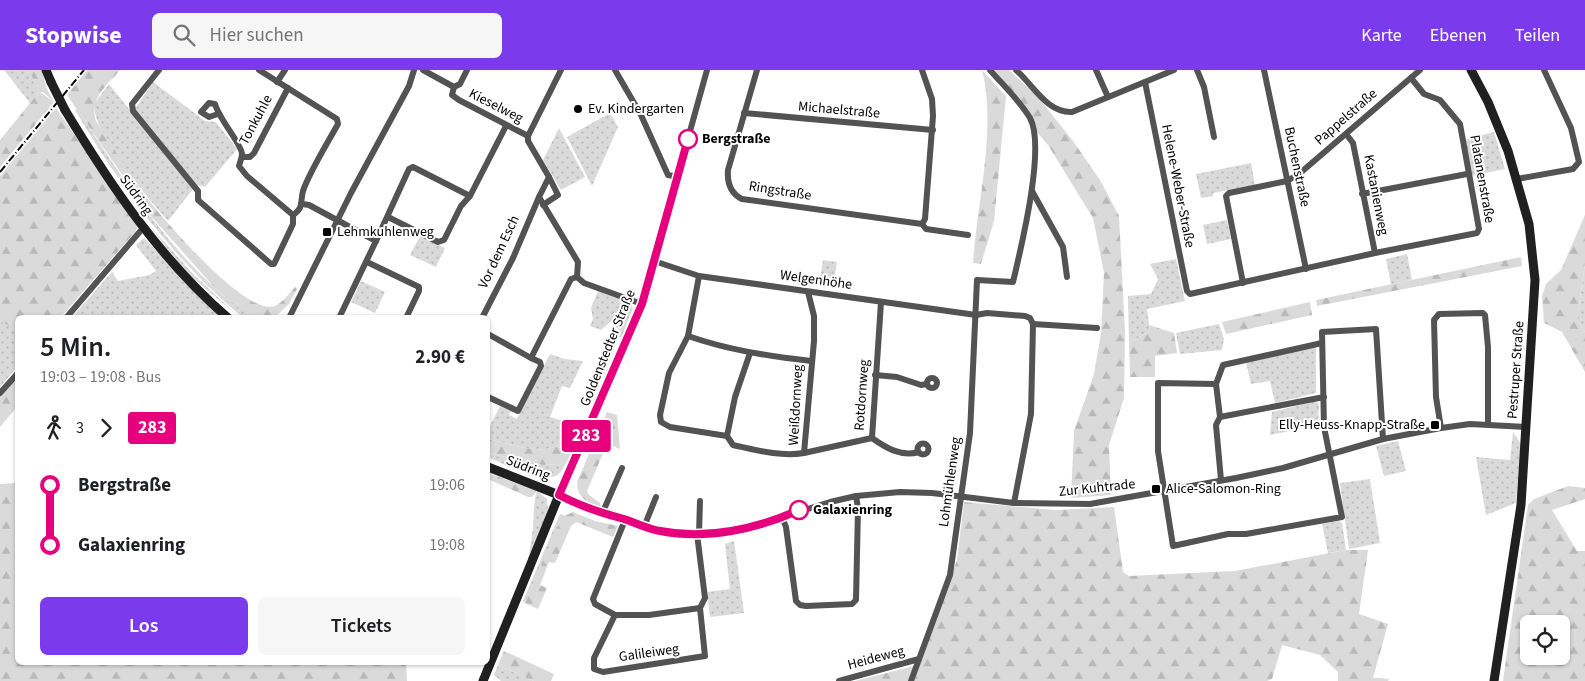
<!DOCTYPE html>
<html lang="de">
<head>
<meta charset="utf-8">
<style>
  body { margin:0; font-family:"Source Sans 3",sans-serif; background:#f6f6f6; color:#202124; height:100vh; display:flex; flex-direction:column; font-size:19px; white-space:nowrap }
  * { box-sizing:border-box; margin:0 }
  p { font-size:16px; color:#757577 }
  .icon { flex:none; width:28px; height:28px; fill:none; stroke:currentColor; stroke-width:2; stroke-linecap:round; stroke-linejoin:round }
  .map { position:relative; flex:1; overflow:hidden }
  .side { position:absolute; left:15px; top:245px; width:475px; height:350px; display:flex; flex-direction:column; background:#fff; border-radius:8px; box-shadow:0 1px 4px #0004 }
  .side>* { flex:none }
  .badge { padding:0 10px; border-radius:4px; font-size:18px; line-height:32px }
  .fabs { position:absolute; left:1520px; top:545px; display:grid; gap:10px }
  .fabs a { display:grid; place-items:center; width:50px; height:50px; border-radius:8px; background:#fff; box-shadow:0 1px 4px #0004; font-size:25px }
  .map>.badge { position:absolute; translate:-50% -50%; box-shadow:0 0 0 2px #fff }
  .legs { display:flex; align-items:center; gap:8px; height:55px; padding:0 25px; font-size:16px }
  .legs p { margin-inline-start:auto }
  .headline { display:flex; align-items:center; justify-content:space-between; height:85px; padding:0 25px }
  h1 { font-size:28px; font-weight:600; line-height:38px }
  .button { display:flex; gap:10px; margin-top:auto; padding:10px 25px }
  .button a { flex:1; height:58px; border-radius:8px; background:#7c3aed; color:#fff; font-size:20px; font-weight:600; line-height:58px; text-align:center }
  .button a+a { background:#f6f6f6; color:#202124 }
  ul { padding:0 25px; list-style:none }
  li { display:flex; align-items:center; gap:18px; height:60px; font-size:19px }
  li i { display:grid; place-items:center; width:8px; height:100%; margin:0 6px; background:currentColor }
  li i::after { content:''; width:12px; height:12px; margin:-6px; border:4px solid; border-radius:50%; background:#fff }
  li p { margin-inline-start:auto }
  li:first-child i { background:linear-gradient(#0000 50%,currentColor 0) }
  li:last-child i { background:linear-gradient(currentColor 50%,#0000 0) }
  header { display:flex; align-items:center; gap:30px; box-sizing:border-box; height:70px; padding:0 25px; background:#7c3aed; color:#fff }
  header strong { font-size:24px }
  nav { display:flex; gap:28px; margin-inline-start:auto; font-size:18px }
  .search { width:350px; height:45px; background:#f6f6f6; display:flex; align-items:center; gap:12px; box-sizing:border-box; padding:0 18px; border-radius:8px; color:#757577; font-size:19px }
  .map>svg:first-child { display:block }
</style>
</head>
<body>
<header>
<strong>Stopwise</strong>
<div class="search"><svg class="icon" aria-label="search" viewBox="0 0 24 24"><circle cx="10" cy="10" r="6"/><path d="M15 15l6 6"/></svg>Hier suchen</div>
<nav><a>Karte</a><a>Ebenen</a><a>Teilen</a></nav>
</header>
<div class="map">
<svg width="1585" height="611" viewBox="0 0 1585 611">
  <defs>
    <pattern id="grass-dots" width="8" height="8" patternUnits="userSpaceOnUse" patternTransform="scale(1.25)"><rect width="8" height="8" fill="#dadada"/><path d="M2 2h.1M6 6h.1" fill="none" stroke="#b9b9b9" stroke-width="1.8" stroke-linecap="round"/></pattern>
    <pattern id="forest-firs" width="22" height="20" patternUnits="userSpaceOnUse" patternTransform="scale(1.25)"><rect width="22" height="20" fill="#dadada"/><path d="M5 1l3.5 6h-7zM16 11l3.5 6h-7z" fill="#b9b9b9"/></pattern>
  </defs>
  <rect width="100%" height="100%" fill="#fff"/>
  <!-- grass -->
  <g fill="url(#grass-dots)">
    <polygon points="4,0 29,0 39,21 46,17 54,32 43,22 39,22 30,33"/>
    <polygon points="153,12 205,51 216,52 237,79 205,117 197,115 135,39"/>
    <path d="M109 14 193 119 168 151C147 127 93 64 94 34Z"/>
    <path d="M77 39C123 109 182 203 253 247H242C173 189 121 118 75 40Z"/>
    <polygon points="610,43 618,57 592,116 567,67"/>
    <polygon points="559,58 585,107 561,120 543,90"/>
    <polygon points="1494,62 1505,99 1471,106 1464,70"/>
    <polygon points="1251,93 1255,115 1213,123 1213,126 1201,128 1196,104"/>
    <polygon points="1227,150 1231,169 1207,174 1203,155"/>
    <polygon points="148,154 194,205 239,247 186,202"/>
    <polygon points="420,166 445,178 436,197 410,185"/>
    <polygon points="144,168 222,248 71,248 112,202 118,211 149,205 156,201 136,175"/>
    <polygon points="1407,184 1412,210 1391,214 1386,189"/>
    <polygon points="1176,189 1185,231 1147,239 1150,261 1129,273 1128,226 1151,224 1158,209 1150,194"/>
    <polygon points="823,190 837,192 833,217 819,216"/>
    <polygon points="1585,193 1585,262 1577,250"/>
    <polygon points="361,211 385,222 375,243 351,232"/>
    <polygon points="598,221 630,233 633,238 621,268 618,267 621,262 611,251 601,260 590,256 593,249 591,238"/>
    <polygon points="0,250 18,262 17,297 0,317"/>
    <polygon points="1219,254 1224,269 1222,280 1180,284 1176,263"/>
    <polygon points="1316,277 1316,323 1275,333 1270,311 1251,314 1246,292"/>
    <path d="M550 284 564 289 583 291 570 318 562 316 550 347 578 355C559 394 520 376 488 369V360L500 336 511 341 509 345 517 349Z"/>
    <polygon points="1316,331 1319,334 1318,355 1270,365 1272,342"/>
    <polygon points="1513,362 1521,374 1516,433 1486,445 1476,387 1510,390"/>
    <polygon points="1398,371 1406,401 1384,406 1376,376"/>
    <path d="M488 383 541 395 566 394C563 398 560 404 556 406 540 412 503 394 488 387Z"/>
    <polygon points="1370,409 1380,473 1349,479 1340,413"/>
    <path d="M537 421 547 429 548 441 523 509C528 492 531 475 533 457 534 444 533 434 537 421Z"/>
    <polygon points="560,444 566,446 562,448 525,533 523,531"/>
    <polygon points="1339,451 1342,453 1346,480 1328,483 1322,454"/>
    <polygon points="734,471 744,543 710,547 707,522 730,519 725,474"/>
    <polygon points="498,595 534,611 501,611 494,605"/>
  </g>
  <!-- forest -->
  <g fill="url(#forest-firs)" fill-rule="evenodd">
    <polygon points="29,0 42,0 46,17 40,22 54,32 0,97 0,70 39,22"/>
    <path d="M87 0H120C106 17 89 28 96 51 111 74 125 97 140 119 157 142 246 248 275 236 282 233 290 223 295 217L297 219 289 234 275 247H253L240 239 214 217 150 145 67 25Z"/>
    <path d="M982 0 1006 26 994 151 981 194 973 193C977 132 997 59 982 0Z"/>
    <polygon points="995,0 1009,0 1037,26 1073,71 1100,110 1119,146 1125,261 1124,328 1109,375 1111,425 1071,428 1074,361 1094,304 1101,263 1104,203 1093,148 1048,75 1036,61 1032,47"/>
    <polygon points="56,38 138,157 135,162 61,247 18,248 17,262 0,250 0,106"/>
    <polygon points="1585,145 1585,193 1577,250 1585,262 1585,302 1562,262 1544,253 1542,226 1546,214 1561,200"/>
    <polygon points="1521,187 1522,196 1317,236 1316,230"/>
    <polygon points="1310,232 1312,245 1226,264 1222,252"/>
    <polygon points="1149,255 1174,263 1177,283 1155,286 1155,307 1130,307 1129,273 1150,261"/>
    <polygon points="17,308 17,337 0,357 0,327"/>
    <path d="M607 342 617 345 620 379 607 374 587 421 589 425 600 433 601 437C587 432 577 428 577 412Z"/>
    <path d="M578 355 583 357 566 394 542 395 488 383V369C520 376 559 394 578 355Z"/>
    <polygon points="488,403 537,421 532,427 528,427 488,409"/>
    <polygon points="17,413 18,592 406,592 407,611 0,611 0,414"/>
    <path d="M1568 416 1585 418V429L1552 440 1577 481H1585V611H1503L1528 435 1534 429ZM1529 554H1561V586H1529Z"/>
    <polygon points="964,432 1055,440 1114,437 1123,502 1129,506 1235,501 1346,480 1368,480 1359,544 1388,554 1373,608 1389,609 1388,611 1338,611 1338,602 1320,585 1282,575 1272,609 1267,611 914,611 957,490"/>
    <polygon points="573,442 595,451 618,456 613,467 576,452 571,456 555,493 549,492 540,515 547,518 538,539 525,533 562,447"/>
    <polygon points="504,581 554,604 551,611 534,611 498,595"/>
    <polygon points="914,596 908,611 855,611"/>
  </g>
  <g fill="none" stroke-linecap="round" stroke-linejoin="round">
    <!-- street -->
    <g stroke="#535353" stroke-width="6">
      <path d="M159 0 132 34 133 41 198 121V130L271 194H274L293 154V145C304 138 300 132 303 121 309 103 328 72 338 54L337 49 259 0"/>
      <polyline points="423,0 454,17 452,25 459,30 528,66"/>
      <polyline points="615,0 641,45 668,105 678,107"/>
      <polyline points="707,0 642,234 559,425 589,439 658,461 697,464 722,462 754,456 830,432 856,426 900,422 932,423 1014,433 1090,434 1236,408 1283,398 1383,369 1441,358 1470,354 1526,357"/>
      <path d="M757 0 728 100C727 112 730 123 742 129L922 154 926 159 968 165"/>
      <path d="M1016 0C1034 16 1047 43 1072 42L1174 0"/>
      <polyline points="1096,0 1108,27"/>
      <polyline points="1197,0 1204,17 1214,67"/>
      <polyline points="1264,0 1306,199"/>
      <polyline points="277,12 285,0"/>
      <polyline points="1145,12 1187,221 1190,224 1375,183 1353,73 1346,64"/>
      <polyline points="454,17 460,14 467,0"/>
      <polyline points="744,43 933,60"/>
      <path d="M218 44 209 47 201 42 209 33 215 34C219 49 242 75 242 84 242 88 240 92 239 96L247 106 293 145"/>
      <polyline points="528,66 528,71 549,107 539,127 578,192 577,207 584,213 642,234"/>
      <polyline points="528,66 561,0"/>
      <polyline points="243,87 250,87 254,83 288,18"/>
      <polyline points="1517,109 1573,99 1579,92 1571,58 1544,0"/>
      <polyline points="1032,121 1063,177 1067,207"/>
      <polyline points="1362,124 1467,104"/>
      <polyline points="302,134 309,135 376,171 339,248"/>
      <polyline points="543,135 558,125 549,107"/>
      <polyline points="388,147 438,172 444,170 461,136 470,126 506,56"/>
      <polyline points="922,154 925,149 933,46 932,29 922,0"/>
      <polyline points="376,171 409,99 413,97 470,126"/>
      <polyline points="1375,183 1477,163 1479,159 1460,54 1440,30 1424,24 1411,8"/>
      <polyline points="654,191 699,206 976,245 987,243 1025,246 1030,248 1033,254 1097,258"/>
      <polyline points="367,192 419,217 419,221 406,248"/>
      <polyline points="699,206 688,266 669,303 660,345 661,352 670,357 727,366"/>
      <polyline points="1243,213 1226,126 1229,123 1287,111 1299,104 1420,0"/>
      <polyline points="808,222 814,246 814,271 804,383 872,368"/>
      <path d="M881 232 872 368C886 378 901 387 919 382"/>
      <polyline points="66,248 143,158"/>
      <polyline points="289,248 351,123 409,16 414,0"/>
      <polyline points="482,248 513,188 539,127"/>
      <polyline points="488,264 531,288 571,209 577,207"/>
      <path d="M688 266C728 280 768 286 811 291"/>
      <path d="M750 283 735 327 727 366 733 375C756 380 780 387 804 383"/>
      <polyline points="875,305 897,307 921,315 927,314"/>
      <circle cx="932" cy="313" r="5"/>
      <polyline points="1216,314 1223,295 1322,273"/>
      <polyline points="0,323 18,303"/>
      <polyline points="488,327 518,341 541,296 540,292 531,288"/>
      <polyline points="1220,347 1324,327"/>
      <polyline points="1441,358 1436,327 1434,250 1439,244 1483,243 1485,245 1488,277 1488,355"/>
      <circle cx="923" cy="379" r="5.5"/>
      <polyline points="1221,410 1216,355 1220,347 1216,314 1158,313 1158,381 1173,476 1228,464 1246,464 1342,447 1324,357 1322,262 1376,259 1383,369"/>
      <polyline points="1014,433 1031,344 1033,254"/>
      <polyline points="602,444 622,398"/>
      <polyline points="782,447 786,457 796,531 800,535 806,536 852,534 856,530 858,438 856,426"/>
      <polyline points="625,450 593,529 595,534 615,545 594,588 594,599 603,602 705,586 700,538 705,528 697,464"/>
      <polyline points="644,457 656,427"/>
      <polyline points="699,464 700,431"/>
      <polyline points="615,545 649,545 700,538"/>
      <polyline points="839,611 919,589"/>
      <path d="M911 611 950 505 970 363 977 210 1013 212C1021 178 1046 77 1030 48 1020 31 1003 15 990 0"/>
    </g>
    <!-- secondary -->
    <g stroke="#202020" stroke-width="9">
      <polyline points="46,0 51,12"/>
      <polyline points="1471,0 1488,32 1508,81 1529,154 1535,210 1521,435 1494,611"/>
      <path d="M65 40C111 116 160 189 228 248"/>
      <polyline points="483,611 559,425 488,397"/>
    </g>
    <!-- rail -->
    <polyline stroke="#000" stroke-width="2" stroke-dasharray="8 2.5 1 2.5" stroke-linecap="butt" points="0,102 84,0"/>
    <!-- secondary-bridge -->
    <polyline stroke="#202020" stroke-width="9" points="51,12 65,40"/>
  </g>
  <g fill="none" stroke-linecap="round" stroke-linejoin="round">
    <defs>
      <path id="line-1" d="M688 69 642 234 559 425C580 436 601 443 624 449 636 453 648 459 660 461 707 470 757 459 799 440"/>
    </defs>
    <!-- line-1 casing -->
    <use href="#line-1" stroke="#fff" stroke-width="11"/>
    <!-- line-1 -->
    <use href="#line-1" stroke="#e6007e" stroke-width="8"/>
  </g>
  <!-- markers -->
  <g fill="#000" stroke="#fff" stroke-width="2">
    <circle cx="578" cy="39" r="5"/>
    <rect x="322" y="157" width="10" height="10" rx="2.5"/>
    <rect x="1430" y="350" width="10" height="10" rx="2.5"/>
    <rect x="1151" y="414" width="10" height="10" rx="2.5"/>
  </g>
  <g fill="#fff" stroke="#e6007e" stroke-width="2.5">
    <circle cx="688" cy="69" r="9"/>
    <circle cx="799" cy="440" r="9"/>
  </g>
  <g text-anchor="middle" dominant-baseline="central" stroke-width="4" stroke-linejoin="round" paint-order="stroke">
    <!-- street labels -->
    <g font-size="14" fill="#000" stroke="#fff">
      <text transform="translate(496 36) rotate(27)">Kieselweg</text>
      <text transform="translate(839 40) rotate(5)">Michaelstraße</text>
      <text transform="translate(1346 47) rotate(-41)">Pappelstraße</text>
      <text transform="translate(256 50) rotate(-62)">Tonkuhle</text>
      <text transform="translate(1297 97) rotate(78)">Buchenstraße</text>
      <text transform="translate(1482 109) rotate(80)">Platanenstraße</text>
      <text transform="translate(1178 116) rotate(79)">Helene-Weber-Straße</text>
      <text transform="translate(780 121) rotate(9)">Ringstraße</text>
      <text transform="translate(136 125) rotate(54)">Südring</text>
      <text transform="translate(1376 125) rotate(79)">Kastanienweg</text>
      <text transform="translate(499 182) rotate(-65)">Vor dem Esch</text>
      <text transform="translate(816 210) rotate(8)">Welgenhöhe</text>
      <text transform="translate(608 278) rotate(-68)">Goldenstedter Straße</text>
      <text transform="translate(1516 300) rotate(-86)">Pestruper Straße</text>
      <text transform="translate(862 325) rotate(-86)">Rotdornweg</text>
      <text transform="translate(796 335) rotate(-87)">Weißdornweg</text>
      <text transform="translate(528 398) rotate(21)">Südring</text>
      <text transform="translate(950 412) rotate(-82)">Lohmühlenweg</text>
      <text transform="translate(1097 418) rotate(-6)">Zur Kuhtrade</text>
      <text transform="translate(649 583) rotate(-8)">Galileiweg</text>
      <text transform="translate(876 588) rotate(-15)">Heideweg</text>
    </g>
    <!-- poi labels -->
    <g font-size="14" fill="#000" stroke="#fff" text-anchor="start">
      <text x="588" y="39">Ev. Kindergarten</text>
      <text x="337" y="162">Lehmkuhlenweg</text>
      <text x="1425" y="355" text-anchor="end">Elly-Heuss-Knapp-Straße</text>
      <text x="1166" y="419">Alice-Salomon-Ring</text>
    </g>
    <!-- stop labels -->
    <g font-size="14" font-weight="bold" fill="#000" stroke="#fff" text-anchor="start">
      <text x="702" y="69">Bergstraße</text>
      <text x="813" y="440">Galaxienring</text>
    </g>
  </g>
</svg>
<div class="fabs">
<a><svg class="icon" aria-label="locate" viewBox="0 0 24 24"><circle cx="12" cy="12" r="6"/><path d="M12 2v4M12 18v4M2 12h4M18 12h4"/></svg></a>
</div>
<b class="badge" style="left:586px;top:366px;background:#e6007e;color:#fff">283</b>
<section class="side">
<div class="headline"><div><h1>5 Min.</h1><p>19:03 – 19:08 · Bus</p></div><b>2.90 €</b></div>
<div class="legs"><svg class="icon" aria-label="walk" viewBox="0 0 24 24"><circle cx="13" cy="4" r="2"/><path d="M13 8l-2 6 4 7M11 14l-3 7M7 12l3-4h3l4 4"/></svg>3<svg class="icon" aria-label="forward" viewBox="0 0 24 24"><path d="M9 5l7 7-7 7"/></svg><b class="badge" style="background:#e6007e;color:#fff">283</b></div>
<ul>
<li><i style="color:#e6007e"></i><b>Bergstraße</b><p>19:06</p></li>
<li><i style="color:#e6007e"></i><b>Galaxienring</b><p>19:08</p></li>
</ul>
<div class="button"><a>Los</a><a>Tickets</a></div>
</section>
</div>
</body>
</html>
